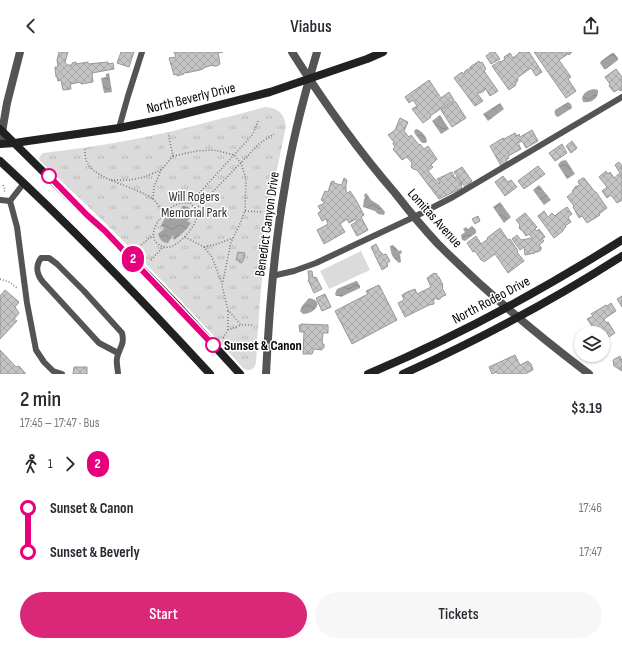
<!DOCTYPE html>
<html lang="en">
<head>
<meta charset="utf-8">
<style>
  body { margin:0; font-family:"Sofia Sans Condensed",sans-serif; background:#f7f7f7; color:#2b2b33; height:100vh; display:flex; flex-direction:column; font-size:15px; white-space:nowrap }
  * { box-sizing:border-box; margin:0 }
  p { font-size:13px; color:#7c7c81 }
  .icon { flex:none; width:22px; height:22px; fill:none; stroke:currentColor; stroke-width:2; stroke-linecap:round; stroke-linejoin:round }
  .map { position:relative; height:322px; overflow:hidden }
  .side { display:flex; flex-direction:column; background:#fff; flex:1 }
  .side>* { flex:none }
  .badge { padding:0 8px; border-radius:13px; font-size:14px; line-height:26px }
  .tools { position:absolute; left:574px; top:274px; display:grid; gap:8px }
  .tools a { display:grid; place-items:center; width:36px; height:36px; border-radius:50%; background:#fff; box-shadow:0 1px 3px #0004; font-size:20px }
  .map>.badge { position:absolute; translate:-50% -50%; box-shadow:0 0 0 2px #fff }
  .legs { display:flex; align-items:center; gap:6px; height:44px; padding:0 20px; font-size:13px }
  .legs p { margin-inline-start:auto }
  .summary { display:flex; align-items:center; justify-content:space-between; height:68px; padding:0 20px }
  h1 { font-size:22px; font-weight:600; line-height:30px }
  .cta { display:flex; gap:8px; margin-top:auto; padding:8px 20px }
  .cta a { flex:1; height:46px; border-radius:24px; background:#db2777; color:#fff; font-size:16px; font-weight:600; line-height:46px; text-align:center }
  .cta a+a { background:#f7f7f7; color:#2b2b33 }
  ul { padding:0 20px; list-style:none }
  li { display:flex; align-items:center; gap:14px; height:44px; font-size:15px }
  li i { display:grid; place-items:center; width:6px; height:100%; margin:0 5px; background:currentColor }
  li i::after { content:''; width:10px; height:10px; margin:-5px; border:3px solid; border-radius:50%; background:#fff }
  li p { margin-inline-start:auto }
  li:first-child i { background:linear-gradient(#0000 50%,currentColor 0) }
  li:last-child i { background:linear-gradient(currentColor 50%,#0000 0) }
  header { display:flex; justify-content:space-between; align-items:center; height:52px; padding:0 20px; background:#fff; font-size:18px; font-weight:600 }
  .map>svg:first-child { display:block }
</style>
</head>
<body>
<header><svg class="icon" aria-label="back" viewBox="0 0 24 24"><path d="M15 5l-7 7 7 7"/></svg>Viabus<svg class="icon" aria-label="share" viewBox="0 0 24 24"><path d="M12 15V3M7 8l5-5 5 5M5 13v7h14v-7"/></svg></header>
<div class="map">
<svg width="622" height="322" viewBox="0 0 622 322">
  <defs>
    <pattern id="park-tufts" width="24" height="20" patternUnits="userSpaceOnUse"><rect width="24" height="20" fill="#dbdbdb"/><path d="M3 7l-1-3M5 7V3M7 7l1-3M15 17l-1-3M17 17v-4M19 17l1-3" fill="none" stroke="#bababa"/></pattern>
    <pattern id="water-waves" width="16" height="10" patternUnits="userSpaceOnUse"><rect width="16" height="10" fill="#a2a2a2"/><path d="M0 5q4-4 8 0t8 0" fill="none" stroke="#8a8a8a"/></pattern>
    <pattern id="building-cross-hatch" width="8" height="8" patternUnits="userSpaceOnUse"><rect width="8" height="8" fill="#c4c4c4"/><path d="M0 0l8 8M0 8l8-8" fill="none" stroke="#a7a7a7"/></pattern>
  </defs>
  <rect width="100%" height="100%" fill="#fff"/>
  <!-- park -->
  <path fill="url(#park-tufts)" d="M265 55C278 56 284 61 286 74 282 95 277 116 273 137 264 195 259 253 256 311 254 318 249 320 243 316 210 279 176 243 141 207 108 173 74 141 40 109L39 106 40 104 43 101C87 96 130 89 173 79 204 71 235 63 265 55Z"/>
  <!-- pitch -->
  <polygon fill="#dbdbdb" points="361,199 370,218 329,237 320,219"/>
  <!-- water -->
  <g fill="url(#water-waves)">
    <polygon points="612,1 614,1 618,6 618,8 606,17 604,17 600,11 601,9"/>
    <polygon points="109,21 112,40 104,41 101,26 106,25 106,22"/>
    <path d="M594 37 598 38C599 47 591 51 583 50L582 46C584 40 588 38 594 37Z"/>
    <path d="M568 50 571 52 572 56 558 65C555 64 554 61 555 58Z"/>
    <polygon points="500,51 504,57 488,69 483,62"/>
    <polygon points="440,63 449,77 441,82 432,69"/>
    <path d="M416 77C421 78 426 84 427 89L426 91H422L415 82 414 79Z"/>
    <polygon points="566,108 575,122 567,127 558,113 561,109"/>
    <polygon points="539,133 551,148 544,153 533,138"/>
    <polygon points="366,141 367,142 371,148 379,153 385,160 384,163 378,162 375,159 363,155 364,147 365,146 364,143"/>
    <polygon points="500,150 511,165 504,171 493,155"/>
    <path d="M183 154 188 155 194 161V164L189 167 187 169 191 171C186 178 181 183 174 188L173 183 168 191C162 191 160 187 158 182L165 176 161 174C164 166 169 162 175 158L178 160Z"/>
    <polygon points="472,174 476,178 476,181 465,189 462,188 461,183 465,180 463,177 466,175 468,177"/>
    <path d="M393 193 399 199 401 198 402 201 400 202 401 210 399 211C392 205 391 203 390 194Z"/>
    <polygon points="356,229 357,229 360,234 360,236 341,245 339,244 336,244 335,242 337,237"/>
    <path d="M309 246C326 249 314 262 303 262L300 259 302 254Z"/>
  </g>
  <!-- building -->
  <g fill="url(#building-cross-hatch)" stroke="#989898">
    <polygon points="59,0 68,0 65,10 67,13 72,13 72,11 76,10 76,12 88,10 88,12 108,10 108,12 113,11 114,17 92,21 93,30 81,32 81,30 71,32 71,30 70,30 71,37 63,38 61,28 58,29 57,25 56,25 55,15 58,15 57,8"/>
    <polygon points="121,0 134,0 129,15 117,11"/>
    <polygon points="174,0 223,0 218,1 220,11 219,13 216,14 213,14 213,13 203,16 203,17 200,18 186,21 186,20 184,21 184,22 177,24 177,22 174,23 169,6 176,5"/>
    <polygon points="491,0 495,0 500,7 491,12 486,4"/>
    <polygon points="519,0 529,0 542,20 536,24 531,16 517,26 518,28 516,31 515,31 516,33 509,38 492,14 500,9 501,10 505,7 504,5 510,1 513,6 519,1"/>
    <polygon points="534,0 572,0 569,3 568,2 559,8 571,25 568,27 576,39 566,46"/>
    <polygon points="479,9 480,11 482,10 486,17 484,19 498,39 490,44 485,36 484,39 480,41 477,41 483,49 475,54 454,26 462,20 464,22 465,19 468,17 471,17 470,15"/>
    <polygon points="616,17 622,25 622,38 620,39 619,37 614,40 609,34 610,32 605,25"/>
    <polygon points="429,28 441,46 449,40 454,48 430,64 431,65 423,71 412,57 417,54 413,48 409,51 405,45"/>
    <polygon points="455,49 466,66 452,75 441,58"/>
    <polygon points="400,66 408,70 404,79 409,85 411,83 419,93 420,92 424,97 428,94 437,107 431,113 433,115 428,119 439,132 440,131 437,127 452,120 455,126 458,124 462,133 461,133 462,136 439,147 417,118 413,117 411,115 412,111 407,105 402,108 393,97 395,95 393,92 393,91 394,90 388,83 395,78"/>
    <polygon points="532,78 538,89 526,96 522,89 518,91 521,97 508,104 509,106 506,108 507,110 501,114 490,94 503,86 504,87 515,81 517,84 519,82 520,85"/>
    <polygon points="572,89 577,96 571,101 566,94"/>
    <polygon points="562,92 567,101 555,109 549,101"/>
    <polygon points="619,110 622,114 622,148 617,151 611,143 607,146 602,139 607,135 599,125 606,119 608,122 610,120 614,126 620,121 615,113"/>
    <polygon points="538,114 545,122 524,137 518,129"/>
    <polygon points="462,115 472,129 465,135 454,120"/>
    <polygon points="503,124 508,130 511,128 517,135 505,144 495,130"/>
    <polygon points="344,126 347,128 346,133 346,139 348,141 350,139 356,148 364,163 361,165 368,178 357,184 351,173 357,169 356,167 349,171 347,167 340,172 345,180 324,192 317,178 328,172 326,167 322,169 318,161 321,159 318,154 325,151 321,148 325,139 328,140 331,130 334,129 334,131 341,133 342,132"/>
    <polygon points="583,126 584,126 595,140 596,140 607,156 599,162 600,163 587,171 582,164 579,166 573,155 574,154 567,145 573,140 572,139 574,137 575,135 580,133 578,130 579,130 578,129"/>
    <polygon points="567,155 572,162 568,165 571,170 565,174 566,175 563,178 563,179 554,186 543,171 538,164 544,159 548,165 552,161 555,164 557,162"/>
    <polygon points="525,161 537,175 535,177 537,179 539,177 545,185 542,187 544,189 539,193 541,195 541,198 538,200 534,200 535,201 525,203 524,195 520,198 512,187 517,183 521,188 532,186 529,182 526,184 522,178 521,178 519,176 520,173 516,168"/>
    <polygon points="478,164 480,169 475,172 472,167"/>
    <polygon points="500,176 508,188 510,187 518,199 517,200 524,209 508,221 495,202 484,210 482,208 481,208 475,199 473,200 467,191 476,184 481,192 488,187 487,186"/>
    <polygon points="376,192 380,200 381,200 383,203 386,202 390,209 387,211 388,214 382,218 371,195"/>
    <polygon points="238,200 245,201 243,209 242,209 242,211 239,210 240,209 236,208"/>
    <polygon points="308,219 312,219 313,226 316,225 322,237 314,241 308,228 309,228"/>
    <polygon points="434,221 435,222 436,221 438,225 439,225 443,233 442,233 443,236 442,236 446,243 441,245 441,246 438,248 437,246 433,248 434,250 434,252 429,253 405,265 398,251 404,248 402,243 409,239 410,239 415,237 417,242 431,235 427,226"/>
    <polygon points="379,233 397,268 352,292 335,259 368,242 366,239"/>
    <polygon points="5,238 19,250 15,255 19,261 14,267 17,269 0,287 0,244"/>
    <polygon points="325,242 331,255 322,259 316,246"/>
    <polygon points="622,244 622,255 617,247"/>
    <polygon points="611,251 616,259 604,267 606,271 608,270 615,281 609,285 607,282 603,284 603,281 594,281 593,279 595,278 587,267 593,264 591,262 606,253 607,254"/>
    <polygon points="301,272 328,273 328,281 323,281 322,292 324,292 324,296 322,296 322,298 314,297 312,302 303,302 304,280 300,280 299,273 301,273"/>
    <polygon points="0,298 16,315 19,314 26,322 0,322"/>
    <polygon points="515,303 520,313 528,309 531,312 533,318 525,322 498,322 497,320 492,322 489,315"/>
    <polygon points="620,304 621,307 622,307 622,319 614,314 613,308"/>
    <polygon points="74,315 87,315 87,322 73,322"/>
  </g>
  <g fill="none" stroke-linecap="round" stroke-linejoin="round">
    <!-- path -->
    <g stroke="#767676" stroke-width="1.5" stroke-dasharray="1 2" stroke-linecap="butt">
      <path d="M85 97C85 102 85 108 88 112 97 128 137 135 153 147 157 151 161 157 165 161"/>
      <polyline points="173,104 197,99 214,98 234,103 241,111 246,127 245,159 239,174 231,190 222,234 228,258 241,273 252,273"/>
      <polyline points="111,128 130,128 144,125 161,118"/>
      <polyline points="3,133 5,138 4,140"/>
      <polyline points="153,147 154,135 161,118 173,104 168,81"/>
      <polyline points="191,150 234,103 253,82 258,69"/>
      <path d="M190 151C194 155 197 158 197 164 196 174 179 194 169 195 165 196 162 195 158 192 150 186 154 174 159 168 164 162 171 154 178 152 182 151 186 151 190 151Z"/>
      <polyline points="196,157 260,91 274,82"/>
      <polyline points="245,159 263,160"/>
      <polyline points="185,185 204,195 212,205 222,232"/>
      <polyline points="139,195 153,183"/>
      <polyline points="204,195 217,192 233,186"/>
      <polyline points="151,208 163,195"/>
      <polyline points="0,227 9,230 17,236"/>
      <polyline points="228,278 228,258"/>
      <polyline points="223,286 228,278 241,273"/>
    </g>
    <!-- lane -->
    <g stroke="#545454" stroke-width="6">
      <polyline points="119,76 128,44 142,0"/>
      <polyline points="24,131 10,149 17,175 27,251 36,298 44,310 53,319 62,322"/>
      <polyline points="0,148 10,149"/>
      <polyline points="272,224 294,219 316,211 414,165 453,145 622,45"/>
      <path d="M118 322C118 317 116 311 117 306 119 296 125 293 122 281L84 239 57 212 49 206H41C35 214 37 223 43 230L99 291 118 301"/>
    </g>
    <!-- street -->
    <g stroke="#545454" stroke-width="8">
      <path d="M292 0C323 49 357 97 395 141 409 159 423 176 438 192 485 239 536 282 589 322"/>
      <polyline points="0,92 7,51 20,0"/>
      <path d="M266 322C269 259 274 196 285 134 292 88 304 44 317 0"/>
    </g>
    <!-- secondary -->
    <g stroke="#212121" stroke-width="8">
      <polyline points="0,77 87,163 105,179 176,252 240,322"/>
      <polyline points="0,92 15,91 28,89 119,76 164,67 270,40 367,7 383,0"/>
      <path d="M0 109C73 176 142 248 210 322"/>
      <path d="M368 322C456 285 541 239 622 188"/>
      <path d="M403 322C478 288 552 249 622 204"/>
    </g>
  </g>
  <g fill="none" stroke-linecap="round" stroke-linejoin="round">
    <defs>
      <polyline id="line-1" points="49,124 87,163 105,179 213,293"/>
    </defs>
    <!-- line-1 casing -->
    <use href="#line-1" stroke="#fff" stroke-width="9"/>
    <!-- line-1 -->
    <use href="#line-1" stroke="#e6007e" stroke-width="6"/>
  </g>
  <!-- markers -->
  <g fill="#fff" stroke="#e6007e" stroke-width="2">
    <circle cx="49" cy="124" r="7"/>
    <circle cx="213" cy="293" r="7"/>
  </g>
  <g text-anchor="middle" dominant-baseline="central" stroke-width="3" stroke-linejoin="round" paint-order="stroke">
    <!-- street labels -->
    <g font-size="14" fill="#000" stroke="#fff">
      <text transform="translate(191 46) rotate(-14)">North Beverly Drive</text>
      <text transform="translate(435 166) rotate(48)">Lomitas Avenue</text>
      <text transform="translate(267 172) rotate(-82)">Benedict Canyon Drive</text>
      <text transform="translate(491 248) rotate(-28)">North Rodeo Drive</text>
    </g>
    <!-- park labels -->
    <g font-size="14" fill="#323232" stroke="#fff">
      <text x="194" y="144">Will Rogers<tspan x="194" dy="16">Memorial Park</tspan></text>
    </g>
    <!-- stop labels -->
    <g font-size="14" font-weight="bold" fill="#000" stroke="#fff" text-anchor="start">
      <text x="224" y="293">Sunset &amp; Canon</text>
    </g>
  </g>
</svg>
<div class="tools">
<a><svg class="icon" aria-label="layers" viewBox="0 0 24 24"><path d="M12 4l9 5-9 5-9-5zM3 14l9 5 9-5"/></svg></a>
</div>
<b class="badge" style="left:133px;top:207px;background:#e6007e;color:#fff">2</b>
</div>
<section class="side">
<div class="summary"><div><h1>2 min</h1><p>17:45 – 17:47 · Bus</p></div><b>$3.19</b></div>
<div class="legs"><svg class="icon" aria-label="walk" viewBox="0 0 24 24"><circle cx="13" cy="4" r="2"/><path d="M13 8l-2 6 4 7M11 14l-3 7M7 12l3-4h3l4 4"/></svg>1<svg class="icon" aria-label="forward" viewBox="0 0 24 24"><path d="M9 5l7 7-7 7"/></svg><b class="badge" style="background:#e6007e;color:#fff">2</b></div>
<ul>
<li><i style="color:#e6007e"></i><b>Sunset &amp; Canon</b><p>17:46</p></li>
<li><i style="color:#e6007e"></i><b>Sunset &amp; Beverly</b><p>17:47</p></li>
</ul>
<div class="cta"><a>Start</a><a>Tickets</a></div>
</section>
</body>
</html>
